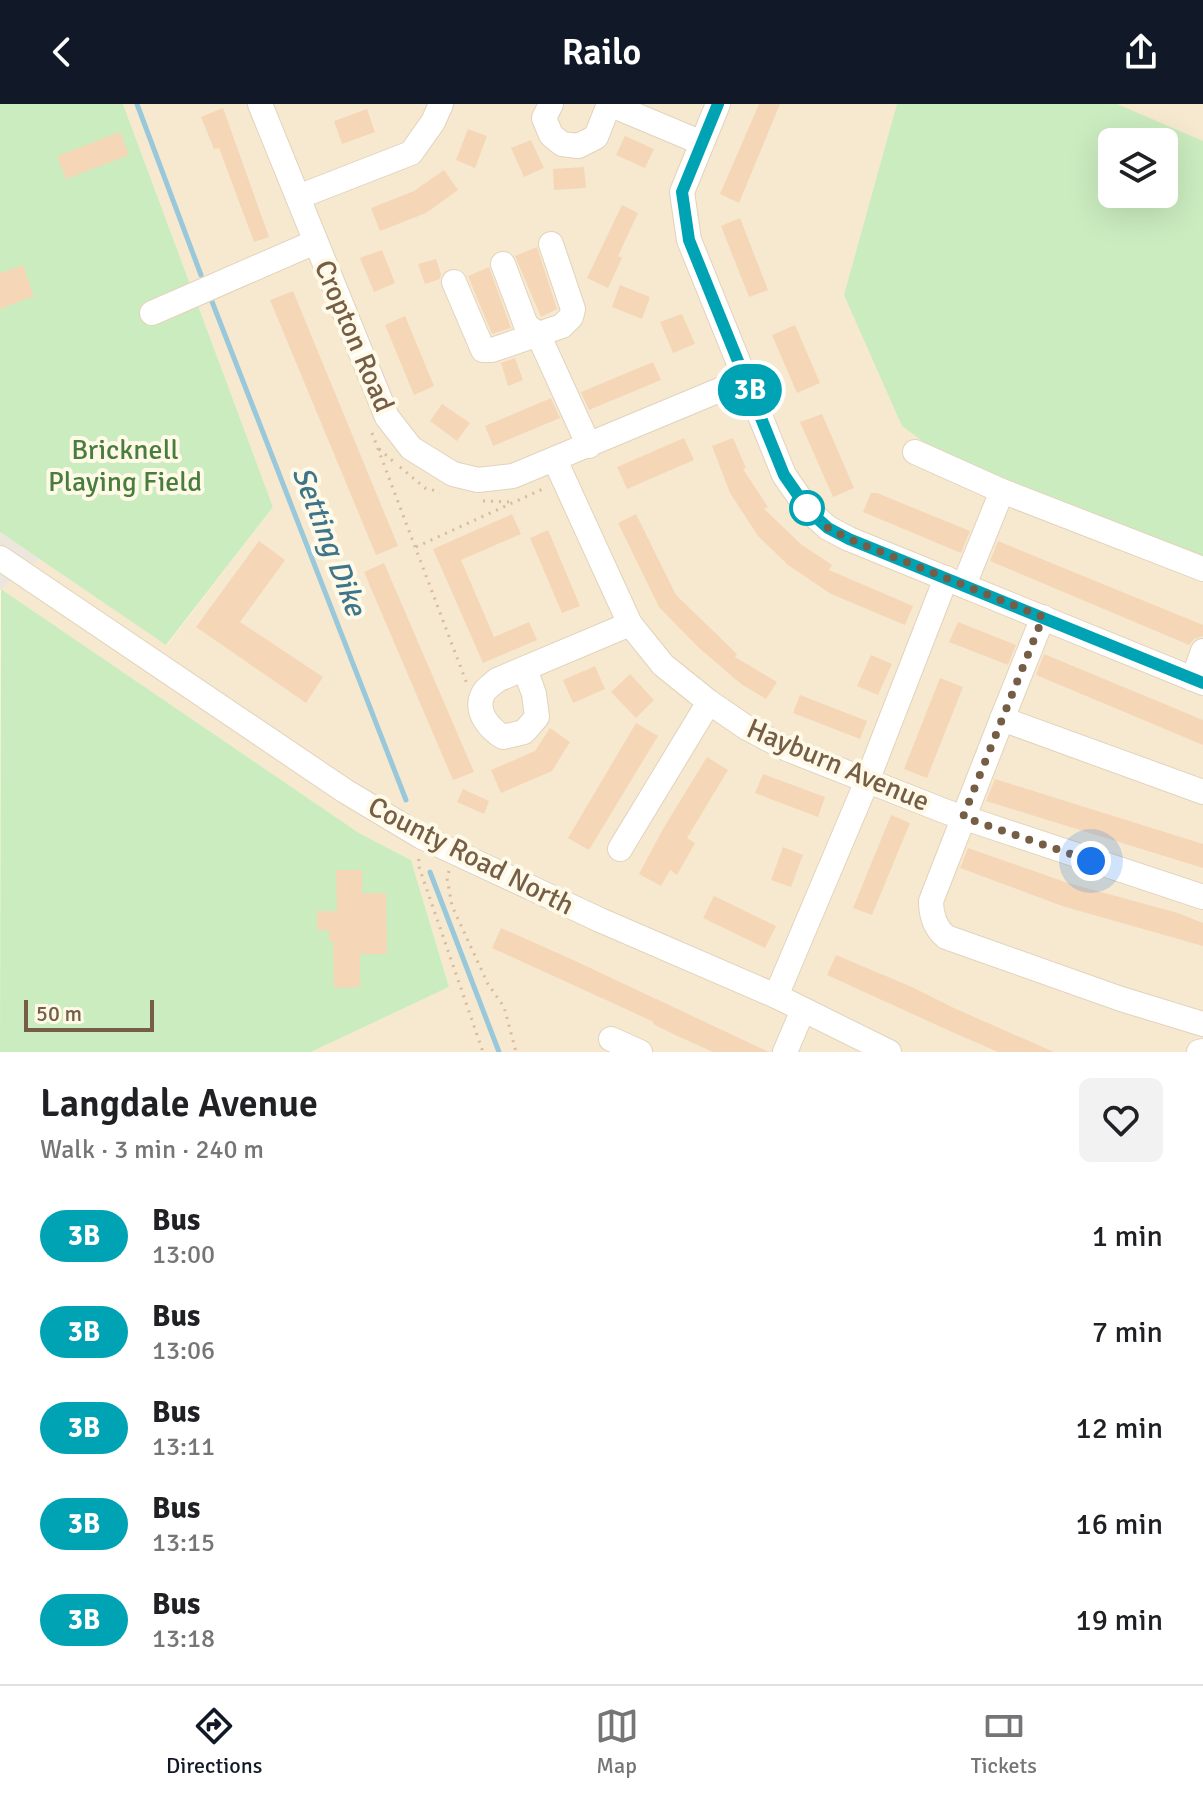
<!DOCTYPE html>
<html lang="en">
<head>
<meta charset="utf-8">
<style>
  body { margin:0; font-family:Signika,sans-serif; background:#f2f2f2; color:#202124; height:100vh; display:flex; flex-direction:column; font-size:30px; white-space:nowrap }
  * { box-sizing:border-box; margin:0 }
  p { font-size:26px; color:#757577 }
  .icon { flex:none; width:44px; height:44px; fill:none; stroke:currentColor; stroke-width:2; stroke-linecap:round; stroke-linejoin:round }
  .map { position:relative; height:948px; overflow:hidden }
  .panel { display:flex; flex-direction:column; background:#fff; flex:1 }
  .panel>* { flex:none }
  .badge { padding:0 16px; border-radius:26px; font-size:28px; line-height:52px }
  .fabs { position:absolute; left:1098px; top:24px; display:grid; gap:16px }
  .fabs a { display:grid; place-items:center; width:80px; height:80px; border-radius:12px; background:#fff; box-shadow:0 8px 32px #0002; font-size:40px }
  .scale { position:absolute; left:24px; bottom:20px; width:130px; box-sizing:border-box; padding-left:8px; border:4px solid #765d46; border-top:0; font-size:22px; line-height:28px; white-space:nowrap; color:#765d46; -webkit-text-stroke:6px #fff9e8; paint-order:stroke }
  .you { position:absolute; width:40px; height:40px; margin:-20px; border:6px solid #fff; border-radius:50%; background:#1a73e8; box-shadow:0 0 0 12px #1a73e833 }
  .map>.badge { position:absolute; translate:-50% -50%; box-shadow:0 0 0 4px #fff }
  .round { display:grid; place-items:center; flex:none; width:84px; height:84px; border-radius:12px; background:#f2f2f2 }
  .headline { display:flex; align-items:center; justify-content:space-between; height:136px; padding:0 40px }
  h1 { font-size:38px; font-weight:600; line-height:60px }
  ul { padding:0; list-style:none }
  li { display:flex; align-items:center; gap:24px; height:96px; padding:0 40px }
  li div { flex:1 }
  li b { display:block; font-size:30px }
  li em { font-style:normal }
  li .badge { min-width:88px; font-weight:700; text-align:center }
  header { display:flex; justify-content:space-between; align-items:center; height:104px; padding:0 40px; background:#111827; color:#fff; font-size:36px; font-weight:600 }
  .dock { display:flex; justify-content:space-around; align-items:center; height:112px; border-top:2px solid #e0e0e0; background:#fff; font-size:22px; color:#757577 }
  .dock a { display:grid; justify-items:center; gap:4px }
  .dock .active { color:#111827 }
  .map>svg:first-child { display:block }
</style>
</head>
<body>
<header><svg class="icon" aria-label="back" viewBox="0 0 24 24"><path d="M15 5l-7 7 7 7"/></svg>Railo<svg class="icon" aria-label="share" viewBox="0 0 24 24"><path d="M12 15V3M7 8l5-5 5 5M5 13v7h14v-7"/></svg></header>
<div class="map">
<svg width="1203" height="948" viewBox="0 0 1203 948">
  <rect width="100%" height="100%" fill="#fef6e1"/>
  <!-- residential -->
  <path fill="#f6e9cf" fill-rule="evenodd" d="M123 0H1203V948H311L449 883 411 756 359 729 1 485 40 455 167 541 273 403ZM1112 38H1164V90H1112Z"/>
  <!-- industrial -->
  <polygon fill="#ece6dc" points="0,428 40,455 0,486"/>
  <!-- green -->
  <g fill="#cbecbf" fill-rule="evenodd">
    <polygon points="0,0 123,0 273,403 166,541 0,428"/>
    <path d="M897 0H1117L1203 37V456L940 350 902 322 844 191ZM1112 38H1164V90H1112Z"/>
    <polygon points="1,485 359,729 411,756 449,883 311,948 0,948"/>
  </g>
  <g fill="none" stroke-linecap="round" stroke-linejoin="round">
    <!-- stream -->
    <g stroke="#9ac8db" stroke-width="5">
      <polyline points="137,0 201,171"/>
      <polyline points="211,195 406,696"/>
      <polyline points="430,768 499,948"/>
    </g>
  </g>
  <!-- building -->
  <g fill="#f5d7b7">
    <polygon points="759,0 780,0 739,99 720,90"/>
    <polygon points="223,4 269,133 254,138 219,44 214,45 201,13"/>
    <polygon points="367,5 375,28 342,40 334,17"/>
    <polygon points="468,25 487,32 475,64 456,56"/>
    <polygon points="120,28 129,51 66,75 57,52"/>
    <polygon points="625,32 654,45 645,64 616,51"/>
    <polygon points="531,36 544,64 524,73 511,44"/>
    <polygon points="584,63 586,84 554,86 553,65"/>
    <polygon points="444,66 458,86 426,109 380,127 371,104 414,87"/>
    <polygon points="622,101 638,109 618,152 622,154 608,184 587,174"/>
    <polygon points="740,114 768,186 749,193 721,122"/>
    <polygon points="537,143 557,205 541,213 515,152"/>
    <polygon points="382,146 395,179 374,188 360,154"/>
    <polygon points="436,155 441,170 440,175 425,180 418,160"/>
    <polygon points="23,161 34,192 0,205 0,169"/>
    <polygon points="489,163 511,224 492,230 468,172"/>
    <polygon points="620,181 650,193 642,215 612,203"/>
    <polygon points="293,187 398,442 376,451 270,196"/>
    <polygon points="682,210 695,240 673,249 660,218"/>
    <polygon points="405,212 434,282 414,291 385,221"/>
    <polygon points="795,221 820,279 797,289 772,231"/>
    <polygon points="515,254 523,276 508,282 501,259"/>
    <polygon points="653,258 661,276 589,306 581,288"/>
    <polygon points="551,294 560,314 493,342 485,322"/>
    <polygon points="442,300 470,319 457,337 430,317"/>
    <polygon points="822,310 854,384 833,393 800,318"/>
    <polygon points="684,334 694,356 627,385 617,363"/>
    <polygon points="733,334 746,364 743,365 768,403 764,405 802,441 832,461 829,466 913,502 905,521 831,490 788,461 758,432 730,389 712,342"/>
    <polygon points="871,389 877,389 970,427 961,449 863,408"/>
    <polygon points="512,410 521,430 461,456 494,533 529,518 537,536 483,559 433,445"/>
    <polygon points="636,410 676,491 737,550 735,553 777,578 766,595 741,580 698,543 659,503 618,419"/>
    <polygon points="548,426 580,502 562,509 530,434"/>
    <polygon points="259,437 285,456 240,518 323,573 306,599 196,523"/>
    <polygon points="998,437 1203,521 1203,532 1194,535 1189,541 990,457"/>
    <polygon points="384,459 474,668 453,676 364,468"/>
    <polygon points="958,518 1016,541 1008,561 949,538"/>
    <polygon points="1044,550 1203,616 1203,641 1036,571"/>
    <polygon points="871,551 892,560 878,591 857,582"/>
    <polygon points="595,562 605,585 573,599 563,576"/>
    <polygon points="630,570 654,596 636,614 611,588"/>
    <polygon points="940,574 963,583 927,674 904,665"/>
    <polygon points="800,591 867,617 860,635 793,609"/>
    <polygon points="636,619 658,632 589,746 568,734"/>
    <polygon points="550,624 570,638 552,667 501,689 491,666 535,647"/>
    <polygon points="707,653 728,666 687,734 695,739 677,771 670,766 661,782 639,770 663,725"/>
    <polygon points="763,670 825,693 818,713 755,689"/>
    <polygon points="995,675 1203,740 1203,764 986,697"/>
    <polygon points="463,685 489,697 484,710 457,698"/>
    <polygon points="891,711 910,719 872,811 853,804"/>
    <polygon points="783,743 803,751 791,783 771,776"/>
    <polygon points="968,744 1068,779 1178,809 1203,819 1203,842 1062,802 960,764"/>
    <polygon points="336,766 362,766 362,789 386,789 387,850 360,850 360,883 334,884 333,837 329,837 329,826 317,826 317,807 337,807"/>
    <polygon points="714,792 776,822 765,844 703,814"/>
    <polygon points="501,824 571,855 769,948 713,948 673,930 653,920 654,918 492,844"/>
    <polygon points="836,851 912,883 956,905 1054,948 998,948 952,928 827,871"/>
  </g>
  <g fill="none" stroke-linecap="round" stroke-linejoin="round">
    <defs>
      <g id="minor">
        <polyline points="260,0 387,313 411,344 453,370 478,376 513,372 746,275"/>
        <polyline points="551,0 544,14 551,31 562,40 578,42 596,33 609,0"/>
        <polyline points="609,0 702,39"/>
        <polyline points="718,0 682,88 689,136 784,371 809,407 828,424 849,435 1203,579"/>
        <polyline points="298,93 411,49 433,18 441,0"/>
        <polyline points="503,160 526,221 538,230 589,342"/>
        <polyline points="454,178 483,246 492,246 562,222 571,213 573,205 551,140"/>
        <polyline points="152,209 315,138"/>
        <polyline points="915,348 1002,387 1203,465"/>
        <polyline points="555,356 630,520 663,561 709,598 747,624 787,645 947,708 1203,793"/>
        <polyline points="0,454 345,687 422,733 600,816 776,892 889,948"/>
        <polyline points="964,481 1002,387"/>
        <polyline points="1043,513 1002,615 1203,688"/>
        <path d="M525 565 534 590 537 613 524 628 503 633C490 625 474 608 483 590 485 585 493 580 497 576L630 520"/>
        <polyline points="1193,575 1203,547"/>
        <path d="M1002 615 931 797C931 811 935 824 946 833L1121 895 1203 920"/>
        <polyline points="620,745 709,598"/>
        <polyline points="776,892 867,677 946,474"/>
        <polyline points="611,935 640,948"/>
        <polyline points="785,948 803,906"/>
        <polyline points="1199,948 1203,947"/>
      </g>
    </defs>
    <!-- minor casing -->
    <use href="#minor" stroke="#e2d3bc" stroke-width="26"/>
    <!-- path -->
    <g stroke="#d9ba9a" stroke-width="3" stroke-dasharray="2 6" stroke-linecap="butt">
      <polyline points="372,329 467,580"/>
      <polyline points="379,345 394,358"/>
      <polyline points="400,363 425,384 440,388"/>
      <polyline points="483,397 511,398"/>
      <polyline points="416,443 547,383"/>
      <polyline points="419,755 418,760 483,948"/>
      <polyline points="449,767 447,774 452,802 488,880 504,903 516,948"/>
    </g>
    <!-- minor -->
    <use href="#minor" stroke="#fff" stroke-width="24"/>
  </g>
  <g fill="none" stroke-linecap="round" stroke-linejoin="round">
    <defs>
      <polyline id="line" points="718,0 682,88 689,136 784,371 809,407 828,424 849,435 1203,579"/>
    </defs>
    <!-- line casing -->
    <use href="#line" stroke="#fff" stroke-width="18"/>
    <!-- line -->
    <use href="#line" stroke="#00a3b4" stroke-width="12"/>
    <!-- walk -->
    <polyline stroke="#765d46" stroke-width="8" stroke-dasharray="0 14.4" points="807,404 828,424 849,435 1043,513 963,713 1091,757"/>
  </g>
  <!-- markers -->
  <circle fill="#fff" stroke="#00a3b4" stroke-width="4" cx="807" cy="404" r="16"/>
  <g text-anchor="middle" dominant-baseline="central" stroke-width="8" stroke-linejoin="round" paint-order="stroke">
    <!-- street labels -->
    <g font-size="28" fill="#765d46" stroke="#fff9e8">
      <text transform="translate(354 232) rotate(67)">Cropton Road</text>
      <text transform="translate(838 661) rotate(23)">Hayburn Avenue</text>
      <text transform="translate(471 752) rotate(27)">County Road North</text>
    </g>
    <!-- park labels -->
    <g font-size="28" fill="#487d3d" stroke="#fff9e8">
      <text x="125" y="346">Bricknell<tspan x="125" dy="32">Playing Field</tspan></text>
    </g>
    <!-- water labels -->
    <g font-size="30" font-style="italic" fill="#3e758b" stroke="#fff9e8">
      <text transform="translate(329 437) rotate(69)">Setting Dike</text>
    </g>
  </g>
</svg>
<div class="fabs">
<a><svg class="icon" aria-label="layers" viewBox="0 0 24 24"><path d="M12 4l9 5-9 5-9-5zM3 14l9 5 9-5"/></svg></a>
</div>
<div class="scale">50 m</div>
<div class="you" style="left:1091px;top:757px"></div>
<b class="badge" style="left:750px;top:286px;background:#00a3b4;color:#fff">3B</b>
</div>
<section class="panel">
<div class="headline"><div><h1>Langdale Avenue</h1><p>Walk · 3 min · 240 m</p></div><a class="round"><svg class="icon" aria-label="heart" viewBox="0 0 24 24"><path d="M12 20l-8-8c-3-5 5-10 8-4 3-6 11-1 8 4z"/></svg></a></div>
<ul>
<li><span class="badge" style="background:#00a3b4;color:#fff">3B</span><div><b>Bus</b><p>13:00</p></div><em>1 min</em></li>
<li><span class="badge" style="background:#00a3b4;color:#fff">3B</span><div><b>Bus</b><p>13:06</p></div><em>7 min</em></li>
<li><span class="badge" style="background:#00a3b4;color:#fff">3B</span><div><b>Bus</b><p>13:11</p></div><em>12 min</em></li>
<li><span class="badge" style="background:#00a3b4;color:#fff">3B</span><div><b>Bus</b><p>13:15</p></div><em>16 min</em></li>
<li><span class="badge" style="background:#00a3b4;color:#fff">3B</span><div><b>Bus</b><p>13:18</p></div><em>19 min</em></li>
</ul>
</section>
<nav class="dock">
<a class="active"><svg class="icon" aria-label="directions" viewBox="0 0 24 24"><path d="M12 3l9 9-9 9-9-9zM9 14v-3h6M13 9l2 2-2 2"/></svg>Directions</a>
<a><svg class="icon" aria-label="map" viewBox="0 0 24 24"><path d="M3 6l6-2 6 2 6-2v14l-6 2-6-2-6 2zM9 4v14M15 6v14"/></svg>Map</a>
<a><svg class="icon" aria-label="tickets" viewBox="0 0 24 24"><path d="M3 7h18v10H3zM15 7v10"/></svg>Tickets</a>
</nav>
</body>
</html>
